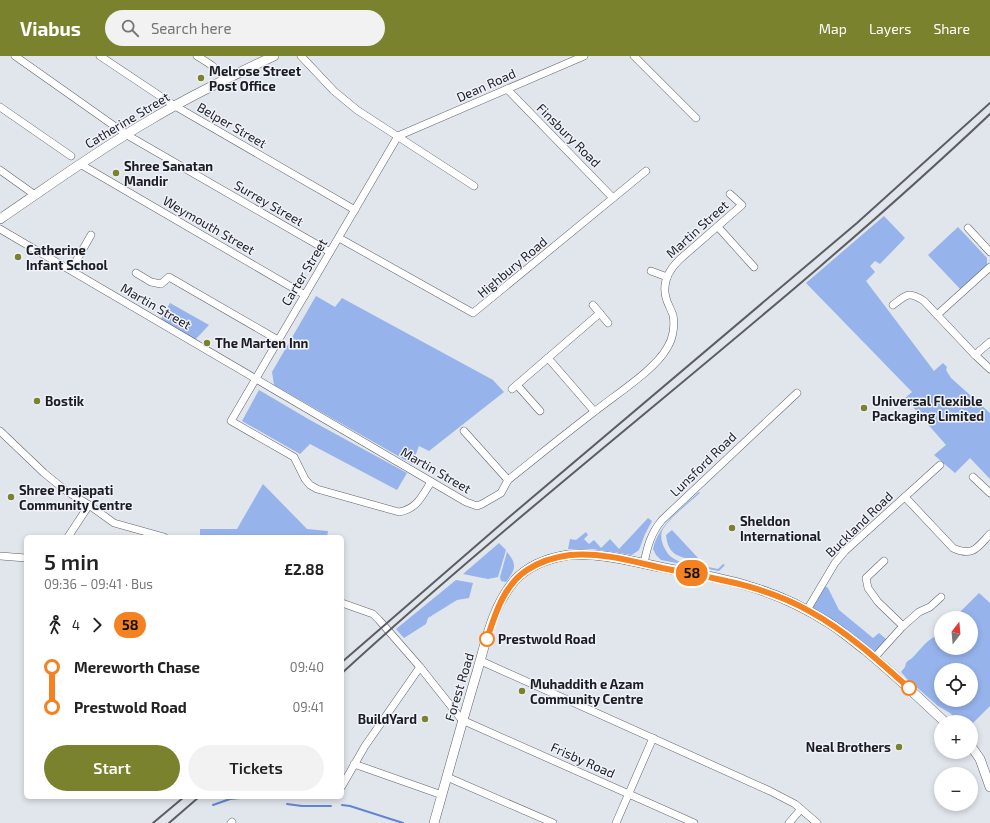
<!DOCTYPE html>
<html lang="en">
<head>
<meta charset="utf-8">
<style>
  body { margin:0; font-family:"Exo 2",sans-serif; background:#f2f2f2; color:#222; height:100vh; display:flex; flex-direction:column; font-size:15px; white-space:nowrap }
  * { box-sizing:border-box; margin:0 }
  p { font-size:13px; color:#767676 }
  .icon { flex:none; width:22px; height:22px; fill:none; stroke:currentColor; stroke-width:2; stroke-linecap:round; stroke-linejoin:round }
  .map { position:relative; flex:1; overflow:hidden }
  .side { position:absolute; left:24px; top:479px; width:320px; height:264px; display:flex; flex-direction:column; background:#fff; border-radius:6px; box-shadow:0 2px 6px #0003 }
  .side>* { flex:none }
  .badge { padding:0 8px; border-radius:13px; font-size:14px; line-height:26px }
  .needle { width:26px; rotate:16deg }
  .tools { position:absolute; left:934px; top:555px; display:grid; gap:8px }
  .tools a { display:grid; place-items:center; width:44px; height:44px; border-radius:50%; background:#fff; box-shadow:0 2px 6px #0003; font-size:20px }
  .map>.badge { position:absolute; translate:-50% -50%; box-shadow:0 0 0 2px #fff }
  .legs { display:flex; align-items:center; gap:6px; height:44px; padding:0 20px; font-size:13px }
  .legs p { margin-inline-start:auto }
  .headline { display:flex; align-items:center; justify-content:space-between; height:68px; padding:0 20px }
  h1 { font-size:22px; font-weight:600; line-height:30px }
  .button { display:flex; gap:8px; margin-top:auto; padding:8px 20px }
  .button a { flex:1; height:46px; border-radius:24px; background:#7b822d; color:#fff; font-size:16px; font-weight:600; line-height:46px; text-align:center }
  .button a+a { background:#f2f2f2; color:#222 }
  ul { padding:0 20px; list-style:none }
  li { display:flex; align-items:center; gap:14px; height:40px; font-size:15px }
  li i { display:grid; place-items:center; width:6px; height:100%; margin:0 5px; background:currentColor }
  li i::after { content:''; width:10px; height:10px; margin:-5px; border:3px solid; border-radius:50%; background:#fff }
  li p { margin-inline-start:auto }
  li:first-child i { background:linear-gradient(#0000 50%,currentColor 0) }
  li:last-child i { background:linear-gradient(currentColor 50%,#0000 0) }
  header { display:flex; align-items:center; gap:24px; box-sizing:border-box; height:56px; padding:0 20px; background:#7b822d; color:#fff }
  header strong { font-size:19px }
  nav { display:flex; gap:22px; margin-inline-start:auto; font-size:14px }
  .search { width:280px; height:36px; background:#f2f2f2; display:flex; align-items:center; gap:10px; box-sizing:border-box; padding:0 14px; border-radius:22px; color:#767676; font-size:15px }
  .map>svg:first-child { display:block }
</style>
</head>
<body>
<header>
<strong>Viabus</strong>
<div class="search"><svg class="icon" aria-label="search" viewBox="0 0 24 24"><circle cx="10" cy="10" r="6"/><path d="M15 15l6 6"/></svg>Search here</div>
<nav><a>Map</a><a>Layers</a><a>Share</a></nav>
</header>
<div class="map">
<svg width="990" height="767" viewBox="0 0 990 767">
  <rect width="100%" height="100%" fill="#e1e5ec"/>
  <!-- green -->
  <g fill="#96b3ec" fill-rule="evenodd">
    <polygon points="884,160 905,182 880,208 875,205 870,210 875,216 866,225 934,315 943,307 947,311 946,314 951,322 990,357 990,423 970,402 955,417 934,399 946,389 905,342 912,336 806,227"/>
    <polygon points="958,171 987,202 987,212 962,235 928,199"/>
    <polygon points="316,240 335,251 342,242 493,324 504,336 429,395 419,390 412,408 274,329 272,316"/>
    <polygon points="170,247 209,269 194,285 160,265"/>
    <polygon points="259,334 310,364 407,417 397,434 310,388 300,398 242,365"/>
    <polygon points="263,428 307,473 328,475 327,481 200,479 200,473 237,473"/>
    <path d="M699 436 700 437C691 445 666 465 662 475 660 480 662 488 665 493 668 499 672 502 678 505L718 513 723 508 725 509 719 515 661 504 656 499 653 493C658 469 682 452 699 436Z"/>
    <polygon points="648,462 652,465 645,478 639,494 632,499 592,493 568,493 570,483 576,484 586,476 588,479 584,483 589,488 594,484 601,492 610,483 619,493"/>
    <path d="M672 474 699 503V505C681 501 668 501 666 479Z"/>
    <polygon points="499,487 506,494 498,521 488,523 463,518"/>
    <path d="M507 496C518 509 515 514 506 526L501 525 500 521Z"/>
    <polygon points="456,524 473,527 469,542 457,544 428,562 426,568 404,582 396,573"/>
    <polygon points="822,528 828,532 839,554 873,582 879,577 887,584 874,602 807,554"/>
    <path d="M979 537 990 547V650L971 669V666H959L950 657 938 650 912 627 909 625 901 616 905 611 906 607C907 605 909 604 911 603 918 597 923 588 931 583 935 580 938 579 941 575V592H971V562H954ZM941 614H971V644H941Z"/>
  </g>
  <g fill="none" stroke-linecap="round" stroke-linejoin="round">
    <!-- stream -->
    <g stroke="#6186d1" stroke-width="2">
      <polyline points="287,748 302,750 331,750"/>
      <polyline points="213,749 230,743 240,742"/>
      <polyline points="342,749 350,750 403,767"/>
    </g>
    <defs>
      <g id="street">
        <polyline points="15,0 127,79 330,196"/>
        <polyline points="100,0 175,50 355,154"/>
        <path d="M197 0C207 6 219 13 225 23"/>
        <polyline points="301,0 334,35 357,54 474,130"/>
        <polyline points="634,0 696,62"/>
        <polyline points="507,33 613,142"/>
        <polyline points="0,51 71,100"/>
        <path d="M398 80 231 365 294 401 305 423 310 429 317 433 399 456C417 453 422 440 431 426"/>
        <polyline points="398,80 584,0"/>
        <polyline points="80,108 305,239"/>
        <polyline points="0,114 35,139"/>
        <polyline points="718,171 754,211"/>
        <polyline points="968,172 990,196"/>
        <path d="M0 173 466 446 477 450 482 448 501 437 508 424C537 401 565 378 594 356 615 339 655 314 667 292 673 283 675 270 673 259 671 254 669 250 667 245 661 229 667 216 679 204L742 149 730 138"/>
        <polyline points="339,182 473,257 646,115"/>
        <polyline points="71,214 91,179"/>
        <polyline points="651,215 667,221"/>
        <polyline points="136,217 151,226 161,228 169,221 278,284"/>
        <polyline points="593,249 608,267"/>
        <path d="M893 249C907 238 909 235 924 245L975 299"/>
        <polyline points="937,259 990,211"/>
        <polyline points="990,286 975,299 990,313"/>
        <polyline points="548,302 594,355"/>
        <polyline points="517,329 540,355"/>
        <polyline points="512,333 600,257"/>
        <polyline points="0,375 44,417 65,434 89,449 114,467 164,481"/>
        <polyline points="464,375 508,424"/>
        <polyline points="973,421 990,437"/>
        <path d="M905 441 953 492C973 501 977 492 990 478"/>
        <polyline points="68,481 89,449"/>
        <polyline points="0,500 26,502"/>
        <polyline points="884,505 866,522 868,532 878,546 903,570"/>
        <path d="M644 508C647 491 651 477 662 464L797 337"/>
        <polyline points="342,547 373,558 379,564 420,611 462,664 694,767"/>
        <polyline points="807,554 835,507 845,495 940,409"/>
        <polyline points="874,602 903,570 919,556 930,551 941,541"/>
        <polyline points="481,605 770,735 795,748 817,767"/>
        <polyline points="354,708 442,739"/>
        <polyline points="447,721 553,767"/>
        <polyline points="342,730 365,690 420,611"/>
        <polyline points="231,767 232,766"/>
        <polyline points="616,767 653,682"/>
        <polyline points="789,767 801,753"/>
      </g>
      <g id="secondary">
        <path d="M0 163C50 129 98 94 150 64 190 40 232 20 274 0"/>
        <polyline points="971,690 980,703 990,731"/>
        <path d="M434 767C448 717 462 666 477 616 486 585 493 549 515 524 529 509 549 502 568 499 598 496 631 505 660 511 689 517 720 521 748 530 776 538 804 551 829 567 842 575 853 585 865 594 893 617 919 642 945 666"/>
      </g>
    </defs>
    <!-- street casing -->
    <use href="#street" stroke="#606369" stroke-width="8"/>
    <!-- secondary casing -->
    <use href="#secondary" stroke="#606369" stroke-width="10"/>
    <!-- street -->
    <use href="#street" stroke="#fff" stroke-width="7"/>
    <!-- secondary -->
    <use href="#secondary" stroke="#fff" stroke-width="9"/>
    <!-- rail -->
    <g stroke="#5b5d61" stroke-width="2">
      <polyline points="342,606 508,462 857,167 990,47"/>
      <path d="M342 617C553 424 783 254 990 58"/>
      <polyline points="153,767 184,741"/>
      <polyline points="169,767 199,741"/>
    </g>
  </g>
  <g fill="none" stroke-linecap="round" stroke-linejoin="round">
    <defs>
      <path id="line-1" d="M487 583C495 558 504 529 527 514 539 506 555 501 570 499 600 496 632 505 662 512 712 522 763 529 809 555 846 575 878 604 909 632"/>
    </defs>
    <!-- line-1 casing -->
    <use href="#line-1" stroke="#fff" stroke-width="9"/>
    <!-- line-1 -->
    <use href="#line-1" stroke="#f58220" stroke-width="6"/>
  </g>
  <!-- markers -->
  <g fill="#7b822d" stroke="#eff2fa" stroke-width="1.5">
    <circle cx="201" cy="22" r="4"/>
    <circle cx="116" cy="117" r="4"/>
    <circle cx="18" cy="201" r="4"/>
    <circle cx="207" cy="287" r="4"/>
    <circle cx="37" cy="345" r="4"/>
    <circle cx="864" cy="352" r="4"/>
    <circle cx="11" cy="441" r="4"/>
    <circle cx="732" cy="472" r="4"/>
    <circle cx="522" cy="635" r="4"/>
    <circle cx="425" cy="663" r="4"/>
    <circle cx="899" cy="691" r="4"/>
  </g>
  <g fill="#fff" stroke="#f58220" stroke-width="2">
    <circle cx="487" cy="583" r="7"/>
    <circle cx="909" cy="632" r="7"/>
  </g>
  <g text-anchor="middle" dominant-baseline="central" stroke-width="3" stroke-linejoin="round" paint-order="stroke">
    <!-- poi labels -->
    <g font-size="13" font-weight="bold" fill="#1c1d20" stroke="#eff2fa" text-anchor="start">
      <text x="209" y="15">Melrose Street<tspan x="209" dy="15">Post Office</tspan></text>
      <text x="124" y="110">Shree Sanatan<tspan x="124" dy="15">Mandir</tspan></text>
      <text x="26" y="194">Catherine<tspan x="26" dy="15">Infant School</tspan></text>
      <text x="215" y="287">The Marten Inn</text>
      <text x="45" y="345">Bostik</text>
      <text x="872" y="345">Universal Flexible<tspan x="872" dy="15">Packaging Limited</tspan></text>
      <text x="19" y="434">Shree Prajapati<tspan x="19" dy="15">Community Centre</tspan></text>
      <text x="740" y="465">Sheldon<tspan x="740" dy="15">International</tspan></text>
      <text x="530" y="628">Muhaddith e Azam<tspan x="530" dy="15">Community Centre</tspan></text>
      <text x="417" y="663" text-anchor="end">BuildYard</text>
      <text x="891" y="691" text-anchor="end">Neal Brothers</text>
    </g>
    <!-- street labels -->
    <g font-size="13" fill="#1c1d20" stroke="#eff2fa">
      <text transform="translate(486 29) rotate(-24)">Dean Road</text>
      <text transform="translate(127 64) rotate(-31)">Catherine Street</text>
      <text transform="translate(232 69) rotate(30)">Belper Street</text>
      <text transform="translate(569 79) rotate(45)">Finsbury Road</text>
      <text transform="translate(269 147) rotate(30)">Surrey Street</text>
      <text transform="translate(209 169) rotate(30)">Weymouth Street</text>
      <text transform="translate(697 173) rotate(-42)">Martin Street</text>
      <text transform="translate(512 211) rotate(-40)">Highbury Road</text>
      <text transform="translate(304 216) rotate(-59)">Carter Street</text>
      <text transform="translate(156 250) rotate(30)">Martin Street</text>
      <text transform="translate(703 408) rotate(-44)">Lunsford Road</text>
      <text transform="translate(436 414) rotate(30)">Martin Street</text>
      <text transform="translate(859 468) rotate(-44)">Buckland Road</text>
      <text transform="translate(459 631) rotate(-73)">Forest Road</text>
      <text transform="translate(583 704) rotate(24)">Frisby Road</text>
    </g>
    <!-- stop labels -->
    <g font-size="13" font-weight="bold" fill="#1c1d20" stroke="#eff2fa" text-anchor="start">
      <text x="498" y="583">Prestwold Road</text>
    </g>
  </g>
</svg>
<div class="tools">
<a><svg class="needle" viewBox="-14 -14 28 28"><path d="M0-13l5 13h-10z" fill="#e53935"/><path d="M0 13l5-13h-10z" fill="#767676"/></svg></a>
<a><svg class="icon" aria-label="locate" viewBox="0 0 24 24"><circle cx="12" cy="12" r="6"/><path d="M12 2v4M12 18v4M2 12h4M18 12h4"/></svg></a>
<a>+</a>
<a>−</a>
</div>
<b class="badge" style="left:692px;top:517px;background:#f58220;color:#111">58</b>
<section class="side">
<div class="headline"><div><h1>5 min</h1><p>09:36 – 09:41 · Bus</p></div><b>£2.88</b></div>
<div class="legs"><svg class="icon" aria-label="walk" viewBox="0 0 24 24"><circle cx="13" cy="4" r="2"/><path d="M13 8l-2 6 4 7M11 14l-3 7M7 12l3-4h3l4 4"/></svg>4<svg class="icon" aria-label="forward" viewBox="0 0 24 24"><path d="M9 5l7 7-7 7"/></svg><b class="badge" style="background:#f58220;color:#111">58</b></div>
<ul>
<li><i style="color:#f58220"></i><b>Mereworth Chase</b><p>09:40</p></li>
<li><i style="color:#f58220"></i><b>Prestwold Road</b><p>09:41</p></li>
</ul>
<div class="button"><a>Start</a><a>Tickets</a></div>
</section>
</div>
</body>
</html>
